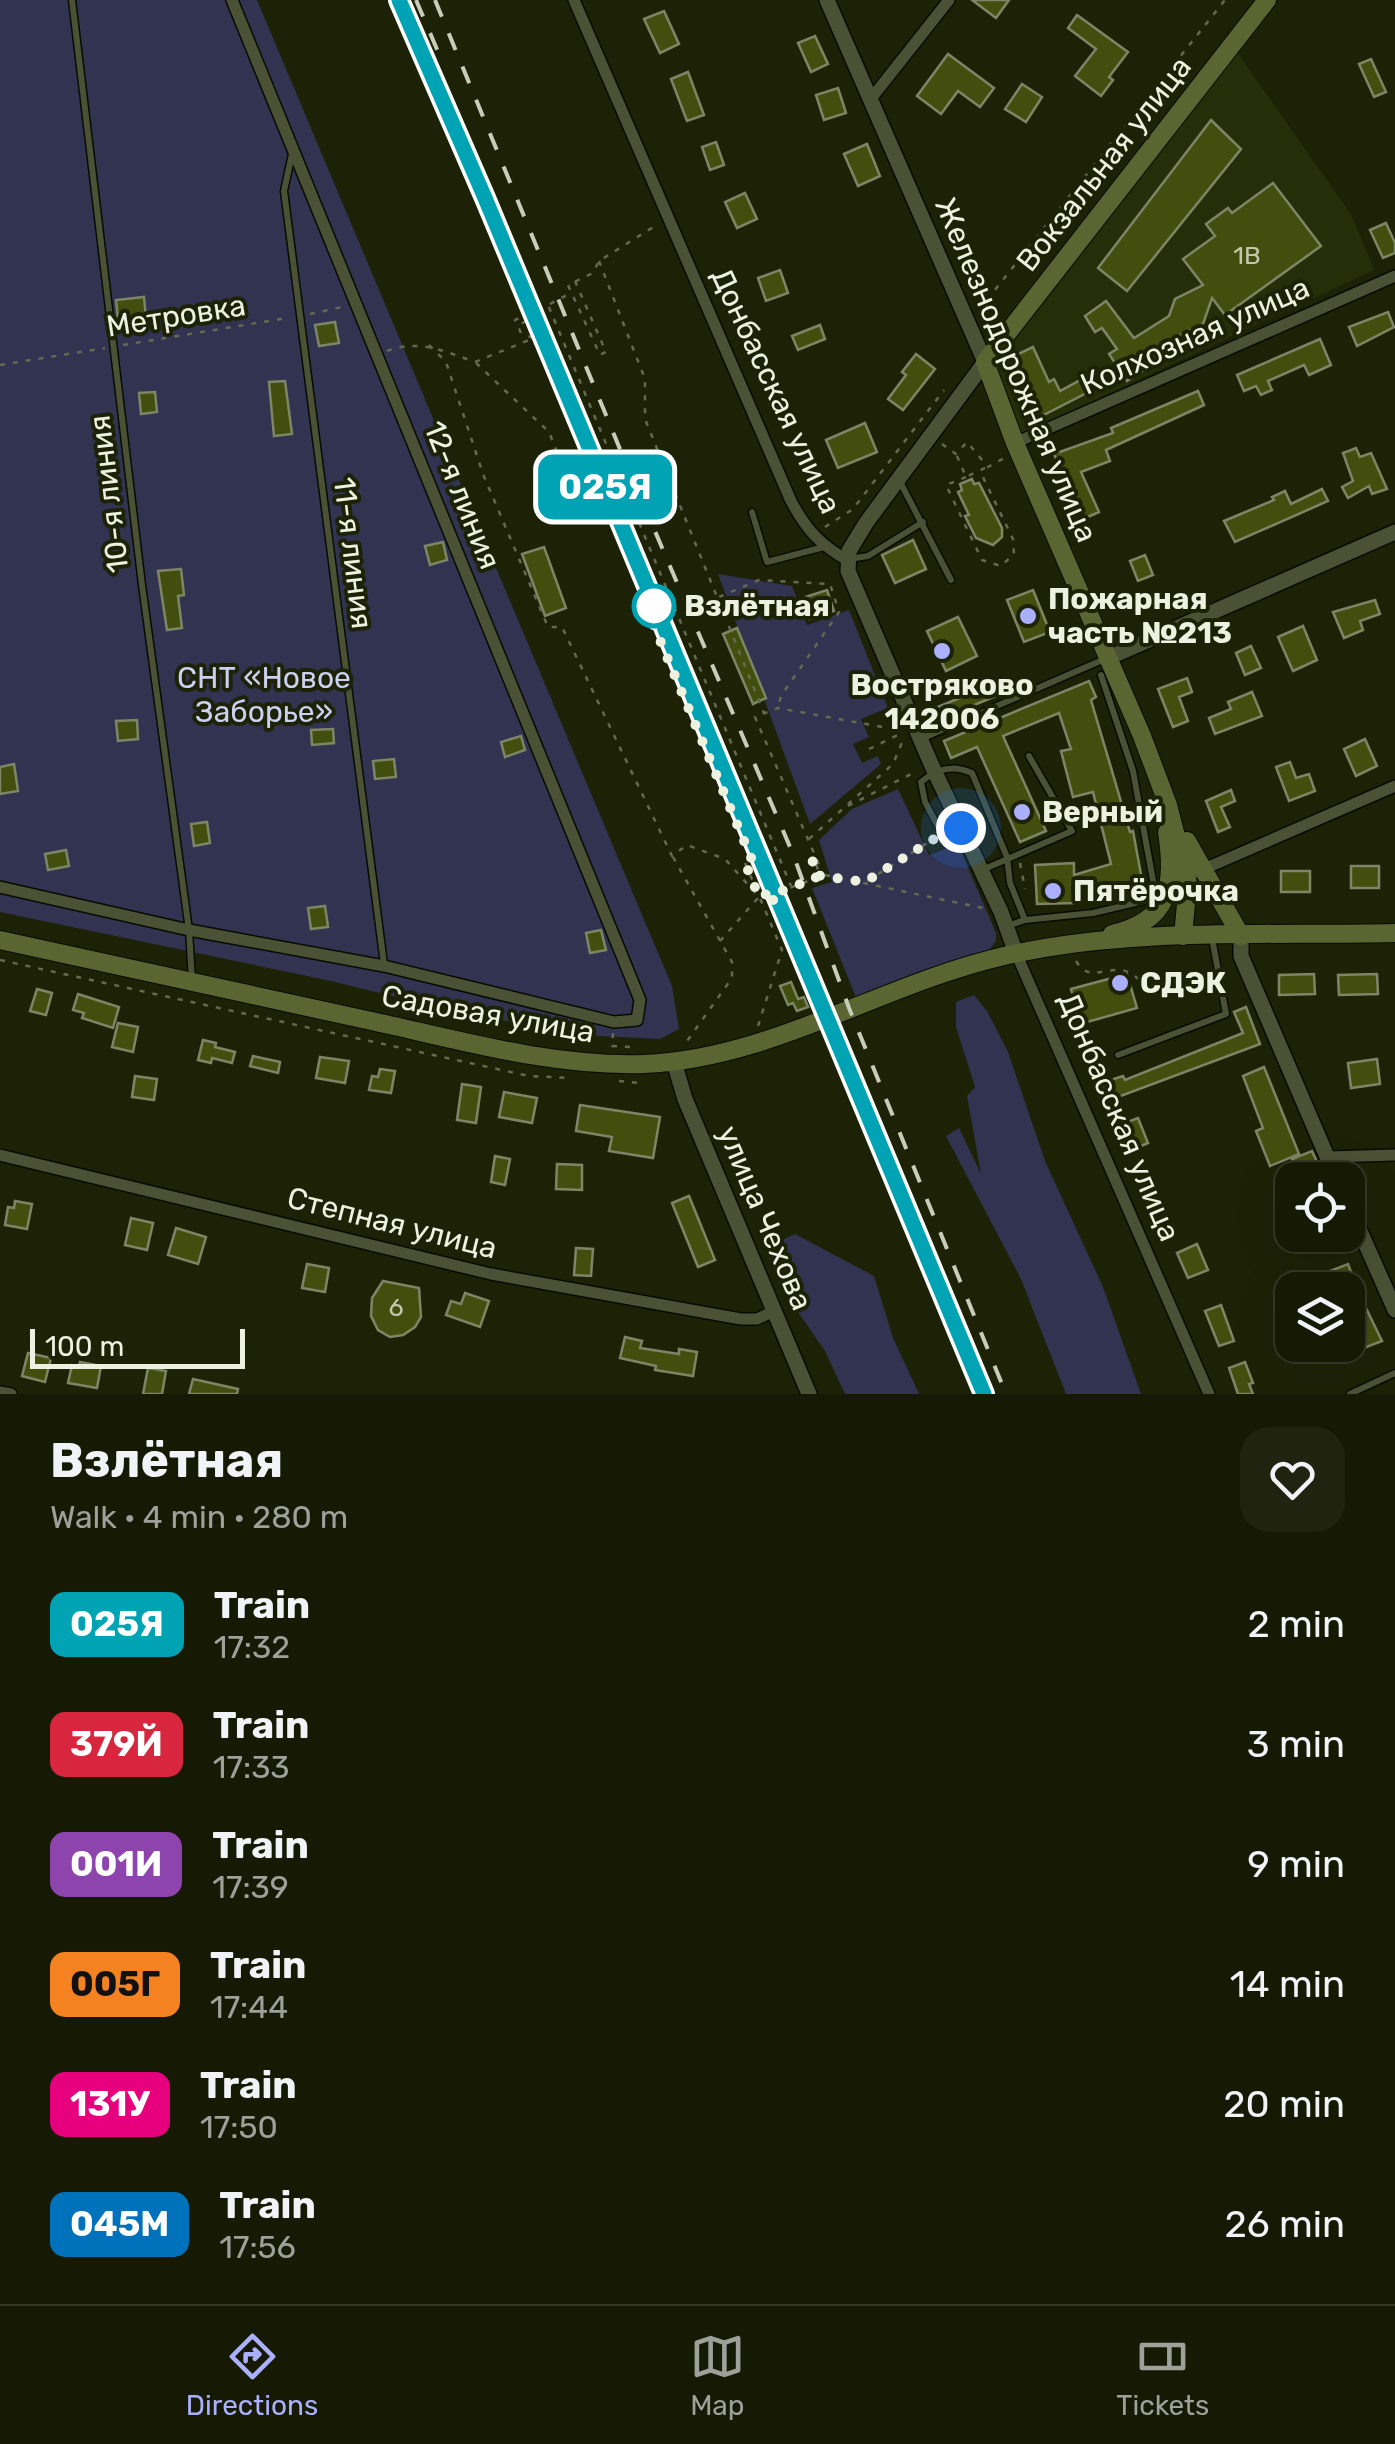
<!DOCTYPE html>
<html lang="en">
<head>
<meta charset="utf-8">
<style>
  body { margin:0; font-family:Rubik,sans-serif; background:#1f230f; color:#f1f3f6; height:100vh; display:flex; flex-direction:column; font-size:38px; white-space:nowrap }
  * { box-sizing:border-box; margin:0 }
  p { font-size:32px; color:#9ea19a }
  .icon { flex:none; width:55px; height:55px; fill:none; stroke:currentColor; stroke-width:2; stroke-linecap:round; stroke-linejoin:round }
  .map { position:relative; height:1394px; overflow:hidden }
  .sheet { display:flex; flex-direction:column; background:#161a05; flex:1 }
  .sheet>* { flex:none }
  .badge { padding:0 20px; border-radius:15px; font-size:35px; line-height:65px }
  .tools { position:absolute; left:1275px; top:1162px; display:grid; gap:20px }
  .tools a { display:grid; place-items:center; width:90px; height:90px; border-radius:20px; background:#161a05; box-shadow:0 10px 40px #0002,0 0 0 2px #353827; font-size:50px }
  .scale { position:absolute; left:30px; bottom:25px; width:215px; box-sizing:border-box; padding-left:10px; border:5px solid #edf1e0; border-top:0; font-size:28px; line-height:35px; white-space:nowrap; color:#edf1e0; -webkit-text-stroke:8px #1d2207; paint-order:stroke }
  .you { position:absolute; width:50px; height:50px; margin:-25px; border:8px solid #fff; border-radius:50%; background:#1a73e8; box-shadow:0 0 0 15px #1a73e833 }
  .map>.badge { position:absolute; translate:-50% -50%; box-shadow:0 0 0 5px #fff }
  .round { display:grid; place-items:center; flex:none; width:105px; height:105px; border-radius:30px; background:#1f230f }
  .head { display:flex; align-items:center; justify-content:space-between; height:170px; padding:0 50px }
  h1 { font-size:48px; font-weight:700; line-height:75px }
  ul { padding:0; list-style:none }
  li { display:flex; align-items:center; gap:30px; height:120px; padding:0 50px }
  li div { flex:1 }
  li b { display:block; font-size:38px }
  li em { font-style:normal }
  li .badge { min-width:110px; font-weight:700; text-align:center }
  .dock { display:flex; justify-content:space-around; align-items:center; height:140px; border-top:2px solid #353827; background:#161a05; font-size:28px; color:#9ea19a }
  .dock a { display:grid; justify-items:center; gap:5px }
  .dock .active { color:#aab0fc }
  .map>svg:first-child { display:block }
</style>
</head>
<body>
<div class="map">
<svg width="1395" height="1394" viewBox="0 0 1395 1394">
  <rect width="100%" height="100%" fill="#1d2207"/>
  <!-- built -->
  <polygon fill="#262d09" points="1237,52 1352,216 1374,270 1022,434 994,360"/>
  <!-- green -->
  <g fill="#313350">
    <polygon points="0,0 257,0 672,986 679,1029 660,1039 580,1035 449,1010 331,981 0,912"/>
    <polygon points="718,574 792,586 807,625 849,610 888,708 861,719 869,737 853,744 862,763 878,756 881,764 810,824"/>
    <polygon points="898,789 929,855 958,844 996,933 996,941 989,950 857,1000 812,888 832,882 819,840 852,809"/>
    <polygon points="974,995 987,1011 1008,1052 1045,1161 1103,1287 1141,1394 1066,1394 1021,1279 946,1136 959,1128 981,1174 967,1096 975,1087 956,1027 956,1002"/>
    <polygon points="795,1234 874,1276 893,1338 919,1394 845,1394 825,1351 780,1286 765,1248"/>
  </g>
  <!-- building -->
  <g fill="#434e0e" stroke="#7e8567" stroke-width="2.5">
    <polygon points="972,0 1009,0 996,18"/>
    <polygon points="664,11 679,44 660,53 644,19"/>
    <polygon points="1077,15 1128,52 1109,77 1113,80 1101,96 1075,76 1096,49 1068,28"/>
    <polygon points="815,36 828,64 811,72 798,43"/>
    <polygon points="948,54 994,88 980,107 958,91 941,114 917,96"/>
    <polygon points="1371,59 1386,92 1374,97 1359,64"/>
    <polygon points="688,72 704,115 687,121 671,79"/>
    <polygon points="1022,84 1042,97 1026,122 1005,109"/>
    <polygon points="838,88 846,113 824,120 816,95"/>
    <polygon points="1211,120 1241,149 1127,291 1098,268"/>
    <polygon points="716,142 724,165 710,170 702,147"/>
    <polygon points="867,144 880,176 858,186 844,154"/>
    <polygon points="1273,183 1321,246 1225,315 1212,298 1203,324 1178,336 1183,344 1127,381 1109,354 1117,349 1102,328 1095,332 1085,316 1106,301 1134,338 1169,316 1175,299 1203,285 1183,259 1215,236 1206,224 1228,208 1232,213"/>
    <polygon points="745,193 757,219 737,228 725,202"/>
    <polygon points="1386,223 1395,243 1395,253 1383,258 1370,230"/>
    <polygon points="780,270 788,293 766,301 758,278"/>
    <polygon points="144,297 147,328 119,331 116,300"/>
    <polygon points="1388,312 1394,327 1357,346 1349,327"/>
    <polygon points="335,322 339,343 319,346 315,325"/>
    <polygon points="820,325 825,339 798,350 792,336"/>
    <polygon points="1320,339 1331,365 1309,375 1304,365 1268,381 1272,390 1261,395 1256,386 1244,391 1237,375"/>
    <polygon points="1033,347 1049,382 1054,379 1060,391 1095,372 1102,385 1030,422 1002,362"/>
    <polygon points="916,354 935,369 903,410 888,399 906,375 902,372"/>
    <polygon points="285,381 292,434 274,436 269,382"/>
    <polygon points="1198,391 1204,405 1106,450 1110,461 1081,472 1099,512 1074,523 1061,493 1069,489 1054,454 1113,433 1111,428"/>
    <polygon points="155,392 157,412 141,414 139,393"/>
    <polygon points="865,423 877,452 838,468 826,440"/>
    <polygon points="1356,448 1360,457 1371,453 1387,489 1372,494 1369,486 1348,498 1342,487 1353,481 1343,453"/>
    <polygon points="972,479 974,484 979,483 1002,528 1002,537 993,545 976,538 965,516 969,515 958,492 962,490 960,484"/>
    <polygon points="1322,489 1328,501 1235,542 1224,521 1274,500 1272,497 1285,491 1291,504"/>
    <polygon points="913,540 926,569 895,583 882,555"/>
    <polygon points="443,542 447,560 430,565 425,546"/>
    <polygon points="544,547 566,608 545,616 522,554"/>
    <polygon points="1145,555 1153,575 1138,581 1130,561"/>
    <polygon points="181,569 184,595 178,596 182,628 167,630 158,571"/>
    <polygon points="827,590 834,611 809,619 802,598"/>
    <polygon points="1033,590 1050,632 1024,642 1007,600"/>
    <polygon points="1375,600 1380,614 1360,621 1363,630 1344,638 1333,612"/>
    <polygon points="958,617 977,656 946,671 927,631"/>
    <polygon points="1303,626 1317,660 1293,671 1278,637"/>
    <polygon points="737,628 766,698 753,704 723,634"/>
    <polygon points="1251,646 1261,668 1245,675 1236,653"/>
    <polygon points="1008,678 1013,689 933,722 928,711"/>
    <polygon points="1187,678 1192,692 1179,697 1188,721 1173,727 1158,689"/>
    <polygon points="1089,681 1096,697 1091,700 1130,832 1133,831 1144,891 1117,896 1115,890 1076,903 1037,904 1035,865 1074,863 1074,875 1111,864 1093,792 1073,797 1061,751 1071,749 1059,713 1003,736 1046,831 1020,842 977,747 951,758 944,741"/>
    <polygon points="1252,692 1262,716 1215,734 1209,718 1231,709 1228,702"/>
    <polygon points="137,720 138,739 118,741 116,721"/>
    <polygon points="333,729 334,743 312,745 311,730"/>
    <polygon points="521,736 525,750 505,757 501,742"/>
    <polygon points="1365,739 1377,766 1356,776 1344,749"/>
    <polygon points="394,759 396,777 375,779 373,761"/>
    <polygon points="1290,762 1296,778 1309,774 1315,791 1289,801 1276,767"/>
    <polygon points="14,764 18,791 0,794 0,767"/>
    <polygon points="1231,790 1235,801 1221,807 1230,827 1218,832 1206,801"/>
    <polygon points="207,822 210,843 194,846 191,824"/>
    <polygon points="66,850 69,866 48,870 45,854"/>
    <rect x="1351" y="866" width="28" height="22"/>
    <rect x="1281" y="871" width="29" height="21"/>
    <polygon points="325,906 328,927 311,929 308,908"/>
    <polygon points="601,930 606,950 590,953 586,933"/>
    <polygon points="1127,974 1137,1008 1080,1024 1071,989"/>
    <polygon points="1314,974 1315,994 1279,995 1279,975"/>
    <polygon points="1377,974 1378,994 1339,995 1338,975"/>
    <polygon points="791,982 798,999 804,997 808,1007 797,1011 793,1003 788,1005 780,986"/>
    <polygon points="37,989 52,993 46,1015 30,1011"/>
    <polygon points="78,994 119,1007 113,1028 82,1018 84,1013 73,1010"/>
    <polygon points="1246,1007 1260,1044 1102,1103 1095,1085 1123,1076 1125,1080 1243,1033 1234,1012"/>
    <polygon points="118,1023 138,1027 133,1052 112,1047"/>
    <polygon points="203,1040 216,1043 215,1047 235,1052 232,1063 212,1058 211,1063 198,1060"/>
    <polygon points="253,1056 280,1062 278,1073 250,1066"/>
    <polygon points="320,1057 349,1061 345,1083 316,1078"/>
    <polygon points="1377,1059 1380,1084 1351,1088 1348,1063"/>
    <polygon points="1264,1067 1299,1154 1270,1166 1256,1131 1263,1128 1243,1076"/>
    <polygon points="380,1069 395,1071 391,1093 369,1090 372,1076 378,1077"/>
    <polygon points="135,1076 157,1079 154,1100 132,1097"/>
    <polygon points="462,1084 481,1087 476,1123 457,1120"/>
    <polygon points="504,1092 537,1098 532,1123 499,1117"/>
    <polygon points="580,1105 660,1117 653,1158 609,1151 612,1137 576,1131"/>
    <polygon points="1138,1118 1148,1143 1132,1150 1122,1124"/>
    <polygon points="1312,1151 1322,1173 1305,1179 1292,1159"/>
    <polygon points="495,1156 510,1159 505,1185 491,1182"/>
    <polygon points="557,1164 582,1165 582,1190 556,1189"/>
    <polygon points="689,1196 715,1260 698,1267 672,1203"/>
    <polygon points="15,1201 32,1204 27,1229 5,1225 8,1207 14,1208"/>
    <polygon points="131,1218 153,1223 147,1250 125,1245"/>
    <polygon points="176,1228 206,1237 198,1264 168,1255"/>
    <polygon points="1197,1244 1208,1270 1188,1278 1177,1253"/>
    <polygon points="576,1248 593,1249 591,1276 574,1275"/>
    <polygon points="307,1264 329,1268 325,1292 302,1288"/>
    <polygon points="1348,1264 1354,1280 1335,1286 1330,1271"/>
    <polygon points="383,1281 419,1288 421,1317 415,1327 403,1335 390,1337 378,1330 371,1316 372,1298"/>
    <polygon points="465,1293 489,1301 480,1327 446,1315 451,1301 461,1304"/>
    <polygon points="1221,1305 1234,1341 1219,1346 1205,1311"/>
    <polygon points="1365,1306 1382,1341 1348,1354 1348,1313"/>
    <polygon points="625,1337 642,1341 640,1348 679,1354 679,1349 697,1352 693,1376 655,1370 656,1366 620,1358"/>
    <polygon points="28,1353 51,1358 45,1382 22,1376"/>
    <polygon points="80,1362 101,1366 97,1388 68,1383 72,1365 79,1367"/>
    <polygon points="1245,1362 1253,1383 1249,1384 1253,1394 1238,1394 1229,1368"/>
    <polygon points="148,1368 166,1371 162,1394 143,1394"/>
    <polygon points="193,1379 238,1389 237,1394 189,1394"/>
  </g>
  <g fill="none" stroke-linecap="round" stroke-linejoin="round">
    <defs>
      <g id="service">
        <polyline points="72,0 142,585 189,930 192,981"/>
        <polyline points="292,154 284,191 384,964"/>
        <polyline points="899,480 951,580"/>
        <polyline points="752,512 767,562 824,547"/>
        <polyline points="849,559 868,556 923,522"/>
        <polyline points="921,739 1107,658"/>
        <path d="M959 828 942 834 925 802 921 782C936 769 952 764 972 773L1007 857 1010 883 1025 920"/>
        <polyline points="982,870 1072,831 1029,756"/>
        <polyline points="1007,926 1025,920 1093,913 1148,900 1154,886 1133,771 1101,675"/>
        <polyline points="1118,1055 1226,1014 1212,938"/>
        <polyline points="1350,1394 1395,1373"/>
      </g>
      <g id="minor">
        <path d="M574 0 791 501C806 529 819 544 847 560"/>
        <polyline points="870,100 949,0"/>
        <polyline points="1015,443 1395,276"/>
        <polyline points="1197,872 1395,786"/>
        <polyline points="0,887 189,930 384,966 614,1022 637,1020 640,1000 232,0"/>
        <polyline points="1016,953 1209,1394"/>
        <polyline points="0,1155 491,1274 741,1319 757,1319 774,1311"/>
        <polyline points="1327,1157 1395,1155"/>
        <polyline points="0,1392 11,1394"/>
      </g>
      <g id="tertiary">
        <polyline points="827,0 985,362 866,523 849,551 848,571 932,766 1001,912 1016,953"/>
        <polyline points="1108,658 1395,532"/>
        <polyline points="1241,936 1241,956 1337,1180"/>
        <polyline points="674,1062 685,1099 809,1394"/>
        <polyline points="1348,1204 1395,1310"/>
      </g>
      <g id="secondary">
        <polyline points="1187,841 1241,936"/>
        <path d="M1112 934C1171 921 1175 884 1167 832"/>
        <polyline points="1183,936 1188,883 1168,805 1142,736 1015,443 985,362 1267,0"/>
        <path d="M0 940C125 967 251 995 376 1022 463 1041 554 1067 644 1064 771 1059 882 984 1004 956 1128 927 1268 936 1395 933"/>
      </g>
    </defs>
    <!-- service casing -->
    <use href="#service" stroke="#080b00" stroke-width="9"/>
    <!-- minor casing -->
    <use href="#minor" stroke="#080b00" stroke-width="14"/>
    <!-- tertiary casing -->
    <use href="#tertiary" stroke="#080b00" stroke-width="18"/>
    <!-- secondary casing -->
    <use href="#secondary" stroke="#080b00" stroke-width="20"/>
    <!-- path -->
    <g stroke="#656952" stroke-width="2.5" stroke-dasharray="5 8" stroke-linecap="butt">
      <polyline points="599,261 645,379 645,419 764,713"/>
      <polyline points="575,281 606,352 600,355 568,285 593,273 599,261 655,226"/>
      <polyline points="550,304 569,294"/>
      <polyline points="979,310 1225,0"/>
      <polyline points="310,314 342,307"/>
      <polyline points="533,338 521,333 515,320 519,318 521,324 526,321 524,316 548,305 791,886"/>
      <polyline points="123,345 287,318"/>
      <polyline points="429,345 446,362 483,474 548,627 562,627 672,856 687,845 725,859 759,897 767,893 771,904 775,903 771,895 816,878 811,862 815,861 820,876 823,874 755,717 778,708 899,730"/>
      <path d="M387 351C419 339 444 351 475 362L534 338 752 860 745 863 782 950 758 1026"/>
      <polyline points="476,363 549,432 561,462 583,454"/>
      <polyline points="0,365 105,348"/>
      <polyline points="942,444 956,454 967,442 988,467 1006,457"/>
      <polyline points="957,456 966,477 987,467"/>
      <polyline points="966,477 946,485 982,560 1001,566 1014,554 1013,539 980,471"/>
      <polyline points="825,527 853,509 944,390"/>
      <polyline points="719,597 759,580 830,584 839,612 781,696 778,707"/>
      <polyline points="869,749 902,733"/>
      <polyline points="848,806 917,771"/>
      <polyline points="809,839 893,764 903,740"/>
      <polyline points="673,857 732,962 732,978 685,1044"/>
      <polyline points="1020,863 1025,889"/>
      <polyline points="825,875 983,908"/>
      <polyline points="867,881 932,840"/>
      <polyline points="720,941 758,898"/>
      <polyline points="0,960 529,1076 571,1078"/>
      <path d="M1076 961C1088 981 1101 969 1120 970 1131 971 1140 980 1147 987"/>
      <polyline points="613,1033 612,1046 631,1047"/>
      <polyline points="619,1081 640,1083"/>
    </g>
    <!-- service -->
    <use href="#service" stroke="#4a5134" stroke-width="6"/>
    <!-- minor -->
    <use href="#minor" stroke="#4a5134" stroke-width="11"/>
    <!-- tertiary -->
    <use href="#tertiary" stroke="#4a5134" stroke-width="15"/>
    <!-- secondary -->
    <use href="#secondary" stroke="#5b6532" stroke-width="18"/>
    <!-- rail -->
    <g stroke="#c8ccb9" stroke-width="4" stroke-dasharray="18 18" stroke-linecap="butt">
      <polyline points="399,0 485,198 984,1394"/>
      <polyline points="416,0 439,54"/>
      <polyline points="435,0 622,454 793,854 849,1008 1006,1394"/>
    </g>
  </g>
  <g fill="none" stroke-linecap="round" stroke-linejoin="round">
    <defs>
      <polyline id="line" points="399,0 485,198 984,1394"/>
    </defs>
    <!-- line casing -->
    <use href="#line" stroke="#fff" stroke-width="22"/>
    <!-- line -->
    <use href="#line" stroke="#00a3b4" stroke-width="15"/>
    <!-- walk -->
    <polyline stroke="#edf1e0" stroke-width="10" stroke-dasharray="0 18" points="654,606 644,602 752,860 745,863 759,897 767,894 771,904 774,902 771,895 816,878 811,862 815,861 820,876 865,882 942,834 961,828"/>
  </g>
  <!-- markers -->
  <circle fill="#fff" stroke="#00a3b4" stroke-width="5" cx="654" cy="606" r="20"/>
  <g fill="#aab0fc" stroke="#1d2207" stroke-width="4">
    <circle cx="1028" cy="616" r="10"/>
    <circle cx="942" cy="651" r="10"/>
    <circle cx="1022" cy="812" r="10"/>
    <circle cx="1053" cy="891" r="10"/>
    <circle cx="1120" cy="983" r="10"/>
  </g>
  <g text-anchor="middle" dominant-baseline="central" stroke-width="8" stroke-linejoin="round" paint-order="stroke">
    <!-- number labels -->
    <g font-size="25" fill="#c2c8ac">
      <text x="1247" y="255">1В</text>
      <text x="396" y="1307">6</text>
    </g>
    <!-- street labels -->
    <g font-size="30" fill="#edf1e0" stroke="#1d2207">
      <text transform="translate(1104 164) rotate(-52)">Вокзальная улица</text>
      <text transform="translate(176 316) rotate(-9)">Метровка</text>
      <text transform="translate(1195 336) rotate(-24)">Колхозная улица</text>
      <text transform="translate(1016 370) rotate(67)">Железнодорожная улица</text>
      <text transform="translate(776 391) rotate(65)">Донбасская улица</text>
      <text transform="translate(109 494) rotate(-97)">10-я линия</text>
      <text transform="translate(462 495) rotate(68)">12-я линия</text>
      <text transform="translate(353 553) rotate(83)">11-я линия</text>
      <text transform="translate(488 1014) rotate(10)">Садовая улица</text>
      <text transform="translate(1119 1117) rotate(67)">Донбасская улица</text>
      <text transform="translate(765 1218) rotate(67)">улица Чехова</text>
      <text transform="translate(392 1223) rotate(14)">Степная улица</text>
    </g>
    <!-- poi labels -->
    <g font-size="30" font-weight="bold" fill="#edf1e0" stroke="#1d2207" text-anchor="start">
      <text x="1048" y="599">Пожарная<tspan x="1048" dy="34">часть №213</tspan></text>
      <text x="942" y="685" text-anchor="middle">Востряково<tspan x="942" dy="34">142006</tspan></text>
      <text x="1042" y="812">Верный</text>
      <text x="1073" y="891">Пятёрочка</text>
      <text x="1140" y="983">СДЭК</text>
    </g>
    <!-- stop labels -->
    <g font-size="30" font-weight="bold" fill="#edf1e0" stroke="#1d2207" text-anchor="start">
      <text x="684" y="606">Взлётная</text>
    </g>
    <!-- park labels -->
    <g font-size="30" fill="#ccd0f1" stroke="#1d2207">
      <text x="264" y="678">СНТ «Новое<tspan x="264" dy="34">Заборье»</tspan></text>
    </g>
  </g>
</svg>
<div class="tools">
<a><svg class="icon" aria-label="locate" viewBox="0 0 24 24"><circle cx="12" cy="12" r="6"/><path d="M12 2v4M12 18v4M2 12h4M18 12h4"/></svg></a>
<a><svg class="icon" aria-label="layers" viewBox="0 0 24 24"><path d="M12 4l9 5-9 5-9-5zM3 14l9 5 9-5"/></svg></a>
</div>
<div class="scale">100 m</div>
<div class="you" style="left:961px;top:828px"></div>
<b class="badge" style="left:605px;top:487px;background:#00a3b4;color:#fff">025Я</b>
</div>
<section class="sheet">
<div class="head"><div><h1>Взлётная</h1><p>Walk · 4 min · 280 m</p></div><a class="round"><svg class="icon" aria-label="heart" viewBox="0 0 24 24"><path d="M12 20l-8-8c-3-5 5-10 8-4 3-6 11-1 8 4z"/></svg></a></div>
<ul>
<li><span class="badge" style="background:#00a3b4;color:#fff">025Я</span><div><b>Train</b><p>17:32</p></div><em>2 min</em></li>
<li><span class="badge" style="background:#d7263d;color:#fff">379Й</span><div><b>Train</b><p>17:33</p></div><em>3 min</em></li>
<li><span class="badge" style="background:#8e44ad;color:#fff">001И</span><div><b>Train</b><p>17:39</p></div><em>9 min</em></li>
<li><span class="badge" style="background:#f58220;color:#111">005Г</span><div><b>Train</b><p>17:44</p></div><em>14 min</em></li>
<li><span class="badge" style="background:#e6007e;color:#fff">131У</span><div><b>Train</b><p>17:50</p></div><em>20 min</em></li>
<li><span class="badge" style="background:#0072bc;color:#fff">045М</span><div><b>Train</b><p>17:56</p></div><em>26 min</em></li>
</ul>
</section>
<nav class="dock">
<a class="active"><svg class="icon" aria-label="directions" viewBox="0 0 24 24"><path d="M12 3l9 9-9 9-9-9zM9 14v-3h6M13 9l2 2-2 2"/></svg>Directions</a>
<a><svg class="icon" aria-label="map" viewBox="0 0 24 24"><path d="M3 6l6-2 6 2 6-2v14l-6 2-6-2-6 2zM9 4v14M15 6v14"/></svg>Map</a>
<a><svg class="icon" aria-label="tickets" viewBox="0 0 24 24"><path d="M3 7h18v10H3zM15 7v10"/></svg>Tickets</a>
</nav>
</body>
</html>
